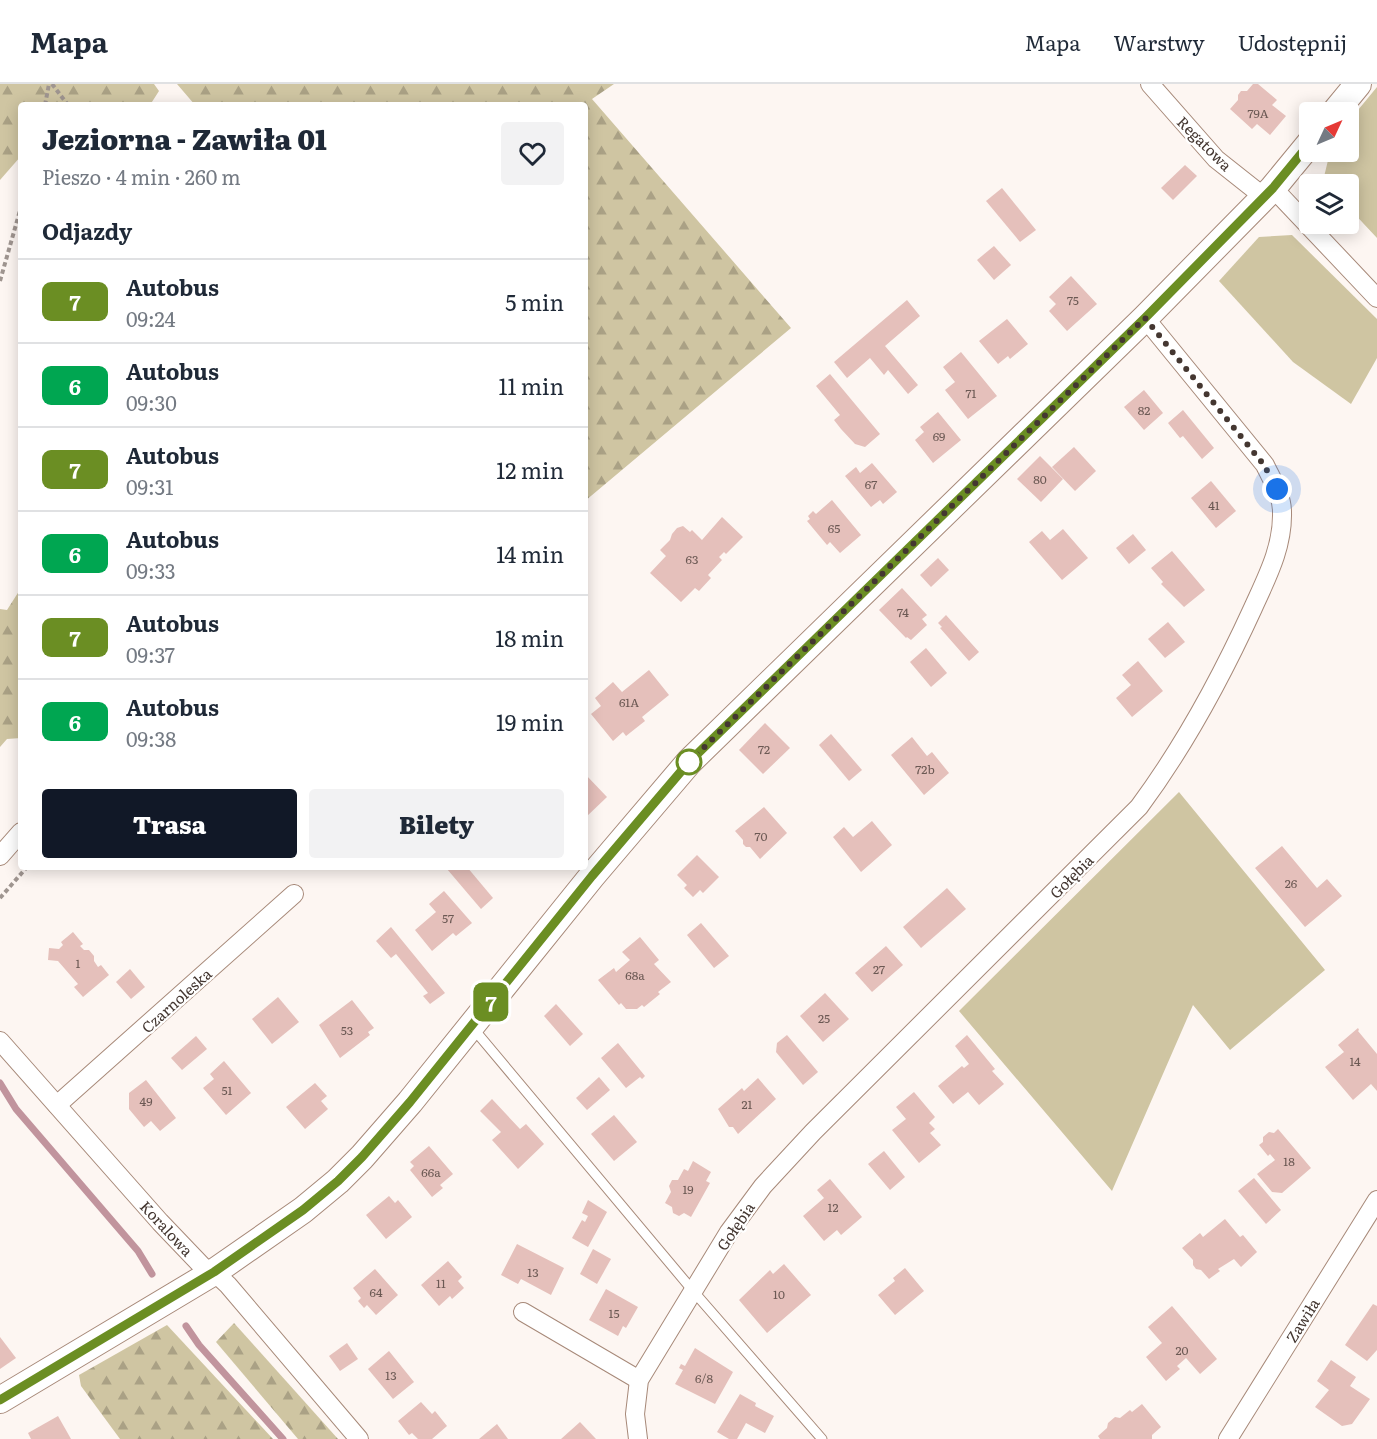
<!DOCTYPE html>
<html lang="pl">
<head>
<meta charset="utf-8">
<style>
  body { margin:0; font-family:Literata,serif; background:#f2f2f3; color:#1f2937; height:100vh; display:flex; flex-direction:column; font-size:22px; white-space:nowrap }
  * { box-sizing:border-box; margin:0 }
  p { font-size:20px; color:#747a83 }
  .icon { flex:none; width:33px; height:33px; fill:none; stroke:currentColor; stroke-width:2; stroke-linecap:round; stroke-linejoin:round }
  .map { position:relative; flex:1; overflow:hidden }
  .panel { position:absolute; left:18px; top:18px; width:570px; height:768px; display:flex; flex-direction:column; background:#fff; border-radius:6px; box-shadow:0 3px 15px #0003 }
  .panel>* { flex:none }
  .badge { padding:0 12px; border-radius:9px; font-size:21px; line-height:39px }
  .needle { width:39px; rotate:46deg }
  .controls { position:absolute; left:1299px; top:18px; display:grid; gap:12px }
  .controls a { display:grid; place-items:center; width:60px; height:60px; border-radius:6px; background:#fff; box-shadow:0 3px 15px #0003; font-size:30px }
  .you { position:absolute; width:30px; height:30px; margin:-15px; border:4px solid #fff; border-radius:50%; background:#1a73e8; box-shadow:0 0 0 9px #1a73e833 }
  .map>.badge { position:absolute; translate:-50% -50%; box-shadow:0 0 0 3px #fff }
  h2 { padding:0 24px; font-size:22px; line-height:54px }
  .round { display:grid; place-items:center; flex:none; width:63px; height:63px; border-radius:6px; background:#f2f2f3 }
  .head { display:flex; align-items:center; justify-content:space-between; height:102px; padding:0 24px }
  h1 { font-size:28px; font-weight:800; line-height:45px }
  .primary-button { display:flex; gap:12px; margin-top:auto; padding:12px 24px }
  .primary-button a { flex:1; height:69px; border-radius:6px; background:#111827; color:#fff; font-size:24px; font-weight:800; line-height:69px; text-align:center }
  .primary-button a+a { background:#f2f2f3; color:#1f2937 }
  ul { padding:0; list-style:none }
  li { display:flex; align-items:center; gap:18px; height:84px; padding:0 24px; border-top:2px solid #e0e1e3 }
  li div { flex:1 }
  li b { display:block; font-size:22px }
  li em { font-style:normal }
  li .badge { min-width:66px; font-weight:700; text-align:center }
  header { display:flex; align-items:center; gap:36px; box-sizing:border-box; height:84px; padding:0 30px; background:#fff; border-bottom:2px solid #e0e1e3 }
  header strong { font-size:28px }
  nav { display:flex; gap:33px; margin-inline-start:auto; font-size:21px }
  .map>svg:first-child { display:block }
</style>
</head>
<body>
<header>
<strong>Mapa</strong>
<nav><a>Mapa</a><a>Warstwy</a><a>Udostępnij</a></nav>
</header>
<div class="map">
<svg width="1377" height="1355" viewBox="0 0 1377 1355">
  <defs>
    <pattern id="forest-firs" width="22" height="20" patternUnits="userSpaceOnUse" patternTransform="scale(1.5)"><rect width="22" height="20" fill="#cfc5a2"/><path d="M5 1l3.5 6h-7zM16 11l3.5 6h-7z" fill="#aaa185"/></pattern>
  </defs>
  <rect width="100%" height="100%" fill="#fdf6f2"/>
  <!-- grass -->
  <g fill="#cfc5a2">
    <polygon points="1377,3 1377,154 1349,124 1348,100 1327,100 1323,97 1330,68 1348,68 1349,37"/>
    <polygon points="1292,151 1377,235 1377,274 1351,320 1293,278 1219,197 1259,153"/>
    <polygon points="1179,708 1325,886 1230,966 1193,921 1112,1107 959,927"/>
  </g>
  <!-- forest -->
  <g fill="url(#forest-firs)">
    <polygon points="0,0 154,0 159,7 150,21 21,21 21,72 0,96"/>
    <polygon points="177,0 614,0 592,15 791,244 585,417 585,21 195,21"/>
    <polygon points="21,504 21,654 7,655 0,663 0,525 7,526"/>
    <polygon points="234,1239 338,1355 298,1355 216,1258"/>
    <polygon points="167,1241 273,1355 120,1355 81,1302 79,1291"/>
  </g>
  <g fill="none" stroke-linecap="round" stroke-linejoin="round">
    <!-- stream -->
    <g stroke="#c1949d" stroke-width="7">
      <polyline points="0,999 16,1025 138,1167 152,1190"/>
      <polyline points="186,1242 199,1261 283,1355"/>
    </g>
  </g>
  <!-- building -->
  <g fill="#e5c0bb">
    <polygon points="1253,0 1258,0 1277,16 1272,21 1286,32 1270,51 1257,40 1252,45 1230,25 1238,16 1238,11 1241,7 1247,7"/>
    <polygon points="1185,81 1197,92 1173,116 1161,104"/>
    <polygon points="1002,104 1036,146 1020,158 986,117"/>
    <polygon points="994,162 1011,181 994,196 977,176"/>
    <polygon points="1071,192 1097,220 1067,247 1049,227 1056,220 1049,213"/>
    <polygon points="907,216 920,232 885,262 918,301 908,310 888,286 884,291 870,274 847,294 834,278"/>
    <polygon points="1007,235 1028,260 1010,275 1008,272 998,280 979,257"/>
    <polygon points="961,268 997,312 968,335 945,306 955,298 943,283"/>
    <polygon points="830,290 880,350 865,363 855,360 841,345 834,336 840,331 816,302"/>
    <polygon points="1144,306 1163,329 1144,346 1124,323"/>
    <polygon points="1183,326 1214,364 1202,375 1183,352 1180,354 1168,339"/>
    <polygon points="938,328 961,356 933,379 915,356 924,348 920,343"/>
    <polygon points="1074,363 1096,387 1075,407 1052,383"/>
    <polygon points="1040,372 1063,395 1041,418 1017,395"/>
    <polygon points="872,379 897,408 883,420 880,416 871,423 845,392 856,383 860,389"/>
    <polygon points="1211,397 1236,427 1216,444 1191,414"/>
    <polygon points="832,416 861,451 840,469 830,458 827,461 807,437 810,435 808,432 813,427 816,430"/>
    <polygon points="722,433 743,453 726,470 724,468 719,473 722,476 708,491 711,494 699,507 695,504 681,518 650,489 666,472 660,466 670,456 672,450 677,444 683,442 690,448 692,446 702,456"/>
    <polygon points="1063,445 1088,474 1062,496 1029,458 1042,447 1050,456"/>
    <polygon points="1133,450 1146,466 1129,480 1116,464"/>
    <polygon points="1172,467 1205,506 1184,523 1161,500 1163,498 1151,484"/>
    <polygon points="938,474 949,486 931,503 920,491"/>
    <polygon points="902,504 927,531 922,535 927,541 911,556 907,553 906,554 879,526"/>
    <polygon points="946,531 979,568 969,577 940,544 942,543 938,539"/>
    <polygon points="1168,538 1185,558 1165,574 1148,555"/>
    <polygon points="926,564 947,589 931,603 910,578"/>
    <polygon points="1138,577 1163,607 1132,633 1116,614 1131,601 1122,591"/>
    <polygon points="649,586 669,611 642,633 645,637 626,652 623,648 613,657 591,630 601,622 595,614 613,598 622,608"/>
    <polygon points="765,639 790,664 763,690 739,666"/>
    <polygon points="831,650 862,686 849,697 819,661"/>
    <polygon points="912,653 927,672 932,668 949,689 924,711 891,671"/>
    <polygon points="585,690 607,713 585,734"/>
    <polygon points="764,723 787,749 760,775 750,763 746,763 743,760 743,756 735,747"/>
    <polygon points="872,737 892,761 861,788 833,753 844,743 853,753"/>
    <polygon points="1282,762 1317,804 1327,795 1342,812 1305,843 1255,784"/>
    <polygon points="697,771 719,793 703,809 700,806 693,813 684,804 687,801 677,791"/>
    <polygon points="449,783 467,783 493,814 481,825 447,785"/>
    <polygon points="947,804 966,825 921,864 903,843"/>
    <polygon points="444,807 472,839 456,852 453,849 432,867 415,846 436,828 429,820"/>
    <polygon points="701,839 729,872 714,884 687,851"/>
    <polygon points="391,843 445,909 430,920 423,912 428,909 396,870 391,874 376,857"/>
    <polygon points="73,848 83,860 80,862 84,866 89,866 94,872 94,877 98,883 101,881 109,891 83,913 74,903 78,900 58,877 48,876 49,864 59,865 63,861 61,858"/>
    <polygon points="640,853 659,876 654,880 671,898 658,908 660,910 644,923 642,921 637,925 626,925 621,919 619,921 598,896 614,884 616,888 630,876 622,868"/>
    <polygon points="886,862 903,881 872,908 855,889"/>
    <polygon points="130,885 145,903 131,915 116,898"/>
    <polygon points="825,909 849,935 823,958 800,932"/>
    <polygon points="278,913 299,938 272,960 252,935"/>
    <polygon points="352,916 374,944 368,948 370,951 340,974 319,941"/>
    <polygon points="556,920 583,950 570,962 544,932"/>
    <polygon points="1358,944 1359,946 1358,947 1377,970 1377,1007 1371,1000 1353,1016 1325,983 1344,968 1338,961"/>
    <polygon points="787,951 818,988 803,1001 776,968 777,959"/>
    <polygon points="967,951 995,985 992,987 1004,1000 979,1021 968,1008 953,1020 938,1002 962,982 964,984 969,980 955,962"/>
    <polygon points="196,952 207,965 182,986 171,974"/>
    <polygon points="618,959 645,992 642,995 640,993 626,1004 601,974"/>
    <polygon points="224,977 251,1009 226,1031 203,1004 214,995 210,990"/>
    <polygon points="599,993 610,1006 587,1026 576,1014"/>
    <polygon points="758,994 776,1015 738,1050 733,1043 729,1043 718,1025 742,1004 744,1007"/>
    <polygon points="146,996 176,1034 160,1047 151,1037 144,1043 129,1025 129,1009"/>
    <polygon points="315,999 327,1012 321,1017 328,1025 305,1045 286,1023"/>
    <polygon points="914,1008 935,1033 929,1039 935,1045 930,1049 941,1061 919,1079 892,1046 906,1035 896,1023"/>
    <polygon points="492,1015 520,1045 526,1040 544,1060 518,1085 492,1056 501,1048 480,1027"/>
    <polygon points="614,1031 637,1058 614,1077 591,1050"/>
    <polygon points="1278,1045 1311,1084 1282,1109 1272,1108 1257,1090 1275,1076 1270,1070 1268,1072 1259,1061 1263,1058 1263,1053 1269,1048 1274,1049"/>
    <polygon points="429,1062 453,1090 440,1101 443,1104 432,1113 410,1086 414,1082 410,1078"/>
    <polygon points="884,1067 905,1093 890,1106 868,1080"/>
    <polygon points="693,1077 711,1088 706,1097 710,1099 691,1133 684,1129 679,1132 673,1129 672,1123 665,1119 671,1108 669,1102 672,1096 678,1096 684,1085 688,1087"/>
    <polygon points="1254,1094 1281,1126 1266,1140 1238,1107"/>
    <polygon points="830,1095 862,1133 841,1151 837,1146 824,1157 803,1132 824,1114 817,1106"/>
    <polygon points="389,1112 395,1119 398,1116 412,1133 386,1155 366,1131"/>
    <polygon points="588,1116 607,1128 588,1163 572,1154 582,1136 585,1138 588,1132 582,1129"/>
    <polygon points="1225,1135 1240,1153 1243,1151 1257,1168 1241,1183 1234,1175 1218,1185 1220,1187 1209,1195 1201,1186 1196,1185 1193,1181 1193,1176 1182,1164 1200,1149 1203,1153"/>
    <polygon points="517,1160 564,1184 551,1211 521,1195 518,1200 501,1191"/>
    <polygon points="593,1165 611,1175 597,1200 580,1190"/>
    <polygon points="448,1177 462,1193 458,1197 464,1204 452,1215 450,1212 439,1222 421,1201"/>
    <polygon points="784,1180 811,1211 767,1249 739,1216 770,1186 773,1190"/>
    <polygon points="905,1184 924,1207 895,1231 878,1211 895,1197 893,1194"/>
    <polygon points="375,1185 398,1211 376,1231 367,1221 364,1224 358,1217 361,1214 353,1204"/>
    <polygon points="606,1205 638,1223 626,1244 623,1242 618,1252 589,1236"/>
    <polygon points="1373,1220 1377,1222 1377,1266 1367,1277 1345,1261"/>
    <polygon points="1172,1222 1217,1275 1200,1290 1186,1274 1177,1282 1180,1285 1166,1297 1146,1273 1162,1259 1148,1243"/>
    <polygon points="0,1253 16,1274 0,1285"/>
    <polygon points="347,1259 358,1275 340,1287 329,1272"/>
    <polygon points="695,1264 733,1288 715,1320 675,1300 683,1286 679,1284 681,1280 685,1282"/>
    <polygon points="389,1267 414,1298 393,1315 368,1285"/>
    <polygon points="1331,1276 1356,1293 1350,1302 1370,1315 1352,1340 1342,1342 1315,1323 1329,1306 1317,1297"/>
    <polygon points="740,1310 756,1319 755,1322 774,1332 765,1349 746,1339 737,1355 729,1355 717,1348"/>
    <polygon points="421,1318 432,1330 435,1327 447,1342 432,1355 418,1355 412,1349 409,1351 398,1337"/>
    <polygon points="1142,1320 1161,1343 1152,1351 1152,1355 1100,1355 1098,1352 1107,1344 1108,1339 1115,1333 1120,1334 1130,1326 1132,1328"/>
    <polygon points="58,1332 71,1355 31,1355 28,1349"/>
    <polygon points="580,1338 596,1355 561,1355"/>
    <polygon points="497,1340 508,1355 479,1355"/>
  </g>
  <g fill="none" stroke-linecap="round" stroke-linejoin="round">
    <defs>
      <polyline id="lane" points="472,943 694,1208 822,1355"/>
      <g id="street">
        <polyline points="1150,0 1216,75 1264,113"/>
        <polyline points="1273,104 1377,214"/>
        <polyline points="0,772 21,748"/>
        <polyline points="0,957 160,1138 203,1183 214,1188 228,1201 359,1355"/>
        <polyline points="57,1021 294,810"/>
        <polyline points="523,1228 639,1296"/>
        <path d="M638 1355 635 1330 639 1296 729 1148 763 1102 813 1048 1139 723C1185 661 1221 594 1253 524 1267 493 1283 463 1282 428 1282 411 1272 396 1265 381L1145 234"/>
        <polyline points="1228,1355 1377,1116"/>
      </g>
      <g id="secondary">
        <polyline points="1335,28 1358,0"/>
        <polyline points="0,1316 214,1188 303,1126 338,1097 362,1073 410,1018 592,792 689,678 1145,234 1273,104 1310,59"/>
      </g>
    </defs>
    <!-- lane casing -->
    <use href="#lane" stroke="#a78979" stroke-width="11"/>
    <!-- street casing -->
    <use href="#street" stroke="#a78979" stroke-width="20"/>
    <!-- secondary casing -->
    <use href="#secondary" stroke="#a78979" stroke-width="28"/>
    <!-- path -->
    <g stroke="#9f9590" stroke-width="4" stroke-dasharray="4.5 3" stroke-linecap="butt">
      <polyline points="52,0 68,21"/>
      <polyline points="45,21 49,0"/>
      <polyline points="0,197 21,123"/>
      <polyline points="0,814 27,783"/>
    </g>
    <!-- lane -->
    <use href="#lane" stroke="#fff" stroke-width="9"/>
    <!-- street -->
    <use href="#street" stroke="#fff" stroke-width="18"/>
    <!-- secondary -->
    <use href="#secondary" stroke="#fff" stroke-width="26"/>
  </g>
  <g fill="none" stroke-linecap="round" stroke-linejoin="round">
    <defs>
      <polyline id="line" points="0,1316 214,1188 303,1126 338,1097 362,1073 410,1018 592,792 689,678 1145,234 1273,104 1310,59"/>
    </defs>
    <!-- line casing -->
    <use href="#line" stroke="#fff" stroke-width="14"/>
    <!-- line -->
    <use href="#line" stroke="#6b8e23" stroke-width="9"/>
    <!-- walk -->
    <polyline stroke="#443731" stroke-width="6" stroke-dasharray="0 10.8" points="689,678 1145,234 1264,381 1277,405"/>
  </g>
  <!-- markers -->
  <circle fill="#fff" stroke="#6b8e23" stroke-width="3" cx="689" cy="678" r="12"/>
  <g text-anchor="middle" dominant-baseline="central" stroke-width="4.5" stroke-linejoin="round" paint-order="stroke">
    <!-- number labels -->
    <g font-size="12" fill="#6c5954">
      <text x="1258" y="29">79A</text>
      <text x="1073" y="216">75</text>
      <text x="971" y="309">71</text>
      <text x="1144" y="326">82</text>
      <text x="939" y="352">69</text>
      <text x="1040" y="395">80</text>
      <text x="871" y="400">67</text>
      <text x="1214" y="421">41</text>
      <text x="834" y="444">65</text>
      <text x="692" y="475">63</text>
      <text x="903" y="528">74</text>
      <text x="629" y="618">61A</text>
      <text x="764" y="665">72</text>
      <text x="925" y="685">72b</text>
      <text x="761" y="752">70</text>
      <text x="1291" y="799">26</text>
      <text x="448" y="834">57</text>
      <text x="78" y="879">1</text>
      <text x="879" y="885">27</text>
      <text x="635" y="891">68a</text>
      <text x="824" y="934">25</text>
      <text x="347" y="946">53</text>
      <text x="1355" y="977">14</text>
      <text x="227" y="1006">51</text>
      <text x="146" y="1017">49</text>
      <text x="747" y="1020">21</text>
      <text x="1289" y="1077">18</text>
      <text x="431" y="1088">66a</text>
      <text x="688" y="1105">19</text>
      <text x="833" y="1123">12</text>
      <text x="533" y="1188">13</text>
      <text x="441" y="1199">11</text>
      <text x="376" y="1208">64</text>
      <text x="779" y="1210">10</text>
      <text x="614" y="1229">15</text>
      <text x="1182" y="1266">20</text>
      <text x="391" y="1291">13</text>
      <text x="704" y="1294">6/8</text>
    </g>
    <!-- street labels -->
    <g font-size="15" fill="#443731" stroke="#fff">
      <text transform="translate(1205 59) rotate(45)">Regatowa</text>
      <text transform="translate(1071 792) rotate(-45)">Gołębia</text>
      <text transform="translate(176 916) rotate(-42)">Czarnoleska</text>
      <text transform="translate(735 1142) rotate(-56)">Gołębia</text>
      <text transform="translate(167 1144) rotate(47)">Koralowa</text>
      <text transform="translate(1302 1236) rotate(-58)">Zawiła</text>
    </g>
  </g>
</svg>
<div class="controls">
<a><svg class="needle" viewBox="-14 -14 28 28"><path d="M0-13l5 13h-10z" fill="#e53935"/><path d="M0 13l5-13h-10z" fill="#747a83"/></svg></a>
<a><svg class="icon" aria-label="layers" viewBox="0 0 24 24"><path d="M12 4l9 5-9 5-9-5zM3 14l9 5 9-5"/></svg></a>
</div>
<div class="you" style="left:1277px;top:405px"></div>
<b class="badge" style="left:491px;top:918px;background:#6b8e23;color:#fff">7</b>
<section class="panel">
<div class="head"><div><h1>Jeziorna - Zawiła 01</h1><p>Pieszo · 4 min · 260 m</p></div><a class="round"><svg class="icon" aria-label="heart" viewBox="0 0 24 24"><path d="M12 20l-8-8c-3-5 5-10 8-4 3-6 11-1 8 4z"/></svg></a></div>
<h2>Odjazdy</h2>
<ul>
<li><span class="badge" style="background:#6b8e23;color:#fff">7</span><div><b>Autobus</b><p>09:24</p></div><em>5 min</em></li>
<li><span class="badge" style="background:#00a651;color:#fff">6</span><div><b>Autobus</b><p>09:30</p></div><em>11 min</em></li>
<li><span class="badge" style="background:#6b8e23;color:#fff">7</span><div><b>Autobus</b><p>09:31</p></div><em>12 min</em></li>
<li><span class="badge" style="background:#00a651;color:#fff">6</span><div><b>Autobus</b><p>09:33</p></div><em>14 min</em></li>
<li><span class="badge" style="background:#6b8e23;color:#fff">7</span><div><b>Autobus</b><p>09:37</p></div><em>18 min</em></li>
<li><span class="badge" style="background:#00a651;color:#fff">6</span><div><b>Autobus</b><p>09:38</p></div><em>19 min</em></li>
</ul>
<div class="primary-button"><a>Trasa</a><a>Bilety</a></div>
</section>
</div>
</body>
</html>
